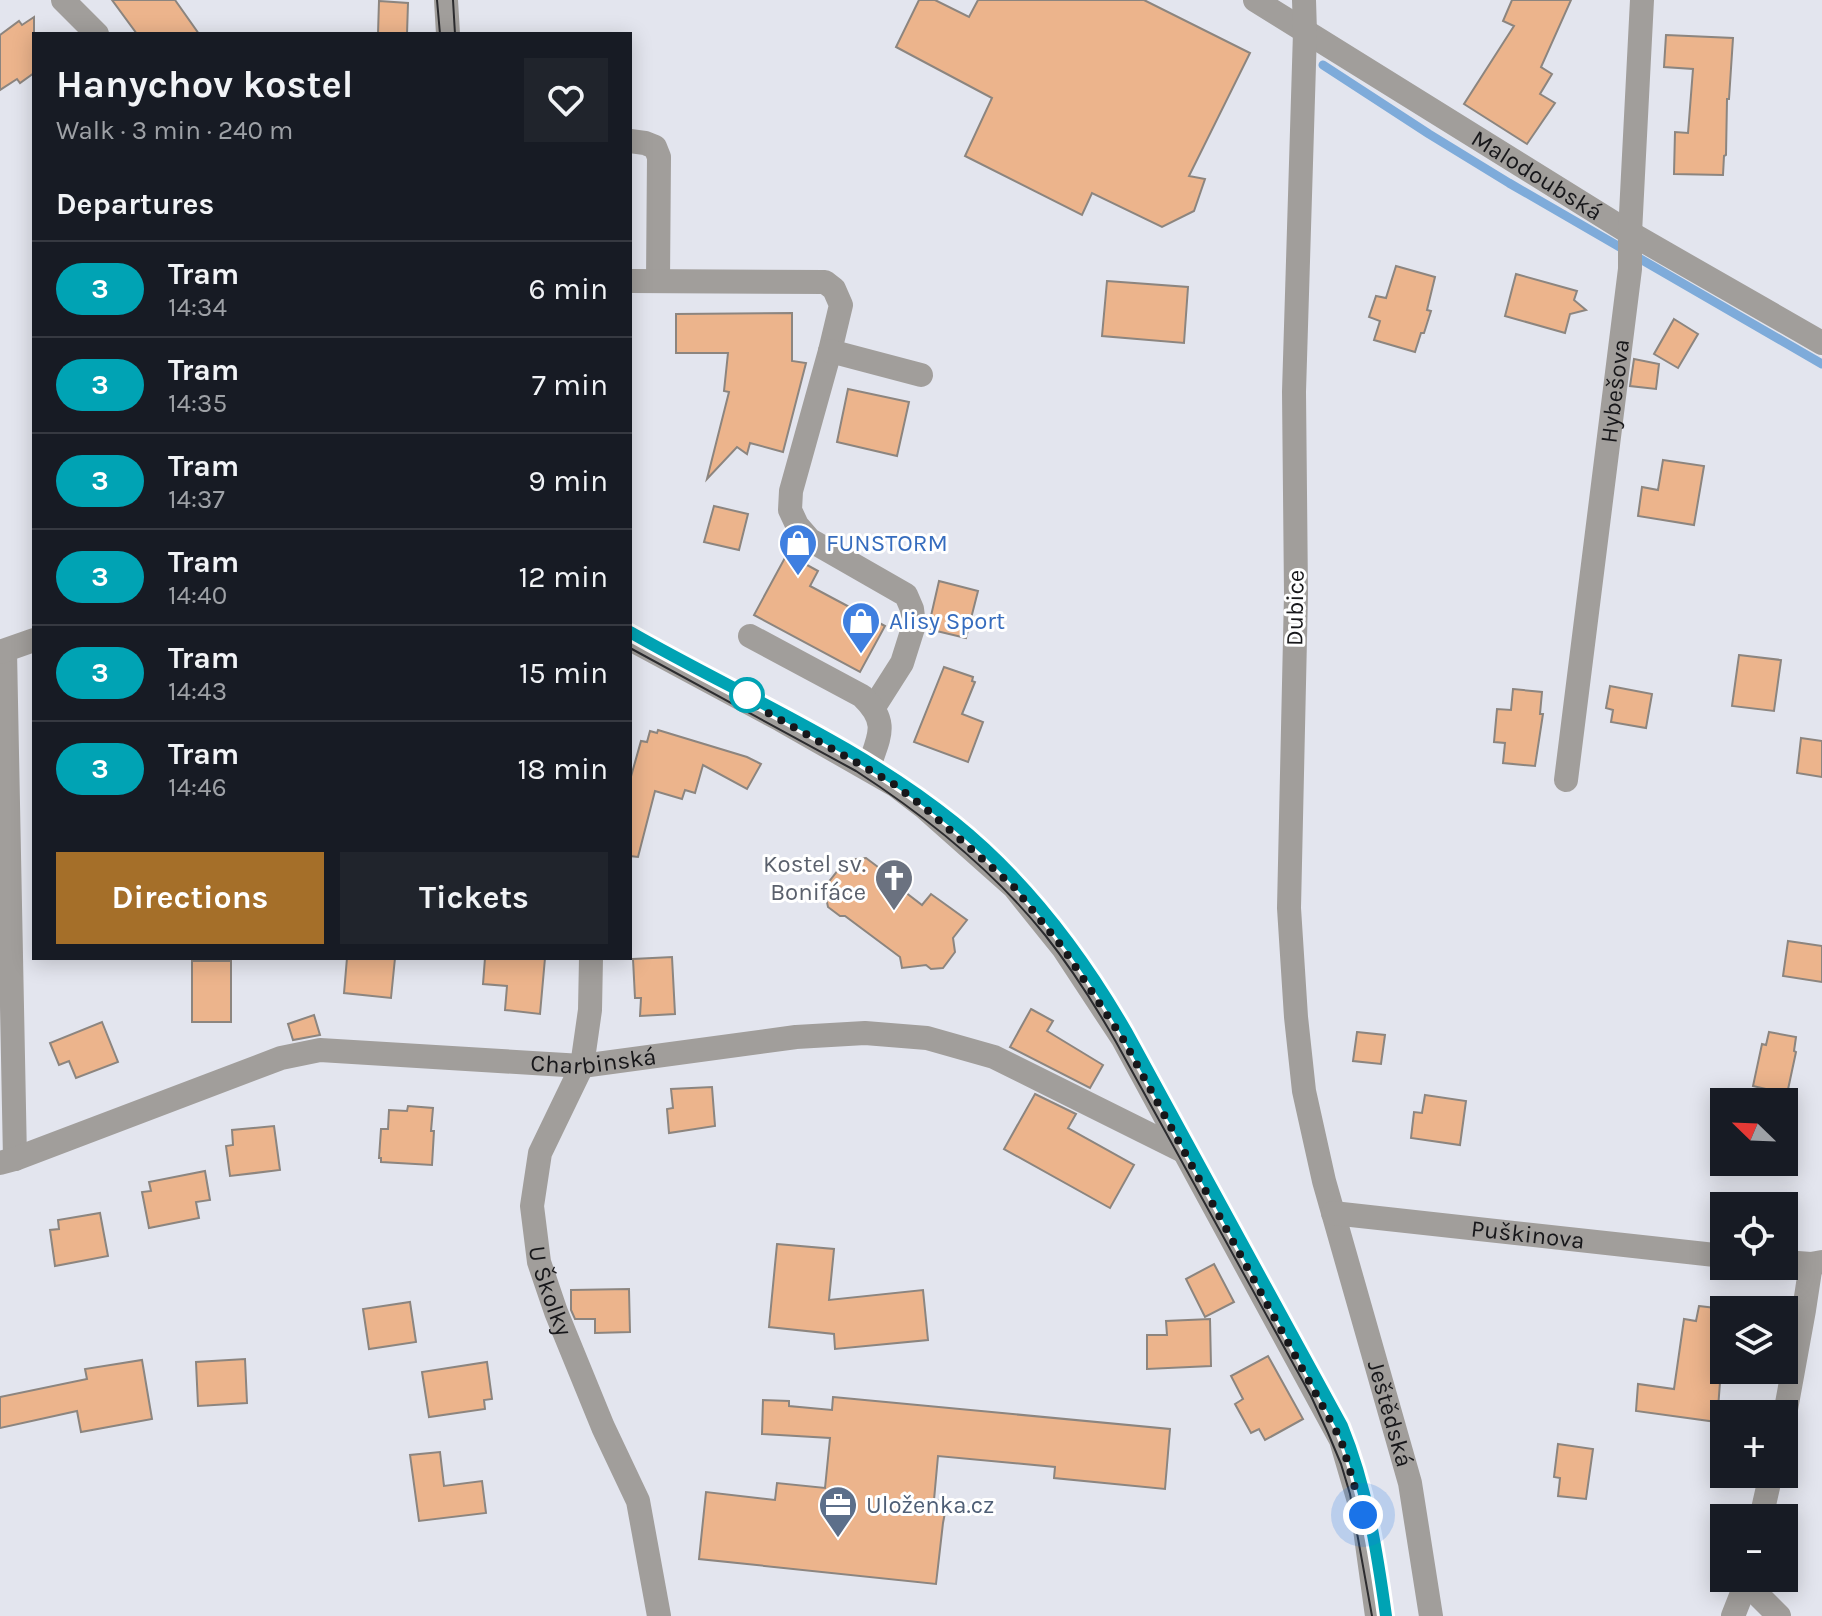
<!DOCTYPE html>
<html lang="en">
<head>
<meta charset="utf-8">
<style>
  body { margin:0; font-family:Karla,sans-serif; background:#20242c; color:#f1f3f6; height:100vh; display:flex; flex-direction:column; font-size:30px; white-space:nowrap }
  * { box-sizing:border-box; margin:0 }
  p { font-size:26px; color:#9ea1a6 }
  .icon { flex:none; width:44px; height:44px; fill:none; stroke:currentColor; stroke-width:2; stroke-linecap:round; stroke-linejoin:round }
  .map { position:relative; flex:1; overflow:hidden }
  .sheet { position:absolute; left:32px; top:32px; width:600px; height:928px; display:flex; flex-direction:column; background:#171b24; border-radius:0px; box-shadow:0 4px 20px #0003 }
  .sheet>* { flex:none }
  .badge { padding:0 16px; border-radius:26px; font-size:28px; line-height:52px }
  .needle { width:52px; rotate:293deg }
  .controls { position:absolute; left:1710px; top:1088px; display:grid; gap:16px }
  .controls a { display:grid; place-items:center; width:88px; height:88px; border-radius:0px; background:#171b24; box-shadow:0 4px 20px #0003; font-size:40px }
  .you { position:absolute; width:40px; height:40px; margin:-20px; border:6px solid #fff; border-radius:50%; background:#1a73e8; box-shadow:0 0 0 12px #1a73e833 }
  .map>.badge { position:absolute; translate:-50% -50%; box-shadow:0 0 0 4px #fff }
  h2 { padding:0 24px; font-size:30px; line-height:72px }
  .round { display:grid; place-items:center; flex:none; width:84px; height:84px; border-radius:0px; background:#20242c }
  .headline { display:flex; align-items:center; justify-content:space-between; height:136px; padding:0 24px }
  h1 { font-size:38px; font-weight:700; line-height:60px }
  .action { display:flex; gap:16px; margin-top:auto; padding:16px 24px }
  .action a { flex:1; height:92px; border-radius:0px; background:#a56f29; color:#fff; font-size:32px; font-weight:700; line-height:92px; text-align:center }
  .action a+a { background:#20242c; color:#f1f3f6 }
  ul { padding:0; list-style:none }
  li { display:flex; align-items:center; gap:24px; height:96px; padding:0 24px; border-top:2px solid #363941 }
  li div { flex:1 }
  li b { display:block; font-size:30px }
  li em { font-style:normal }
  li .badge { min-width:88px; font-weight:700; text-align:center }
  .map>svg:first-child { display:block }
</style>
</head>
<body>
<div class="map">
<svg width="1822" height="1616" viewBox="0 0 1822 1616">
  <rect width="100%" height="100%" fill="#e3e5ee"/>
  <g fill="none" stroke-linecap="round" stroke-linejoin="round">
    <!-- stream -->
    <polyline stroke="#7eabda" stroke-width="9" points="1323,65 1429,134 1509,183 1822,364"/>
  </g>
  <!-- building -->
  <g fill="#ecb48c" stroke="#8c857f" stroke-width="2">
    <polygon points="112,0 175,0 199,34 137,34"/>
    <polygon points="919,0 935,0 969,17 978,0 1144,0 1250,53 1189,176 1205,179 1194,211 1162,227 1092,193 1082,215 965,156 992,98 896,47"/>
    <polygon points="1512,0 1571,0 1541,67 1552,74 1540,94 1555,103 1527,144 1464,104 1514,26 1503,21"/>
    <polygon points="379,1 408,3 407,34 378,34"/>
    <polygon points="34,17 34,73 20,83 17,79 0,90 0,35 19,21 22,25"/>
    <polygon points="1666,35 1733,38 1729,99 1727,99 1726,155 1724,156 1723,175 1674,174 1675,132 1688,133 1693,69 1664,67"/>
    <polygon points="1396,266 1435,277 1427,310 1431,311 1424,333 1421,333 1415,352 1374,340 1380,321 1369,317 1376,296 1386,298"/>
    <polygon points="1516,274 1577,291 1574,300 1586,310 1570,314 1565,333 1505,316"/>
    <polygon points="1107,281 1188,287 1184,343 1102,336"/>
    <polygon points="792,313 792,361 806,363 783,452 750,443 747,454 737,447 707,479 729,392 724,391 728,353 676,353 676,314"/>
    <polygon points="1674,319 1698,334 1678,368 1654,354"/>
    <polygon points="1634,359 1659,364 1656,389 1630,386"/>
    <polygon points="848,389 909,402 897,456 837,442"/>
    <polygon points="1663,460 1704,466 1694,525 1638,516 1642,487 1658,490"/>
    <polygon points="714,506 748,514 739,550 704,542"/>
    <polygon points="787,554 818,571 810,586 885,626 860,672 754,615"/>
    <polygon points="939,581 978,591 966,638 928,629"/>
    <polygon points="1739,655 1781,660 1774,711 1732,706"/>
    <polygon points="944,667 973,677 972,681 975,682 962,714 983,722 968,762 914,742"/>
    <polygon points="1610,686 1652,694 1646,728 1611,722 1613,710 1606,708"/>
    <polygon points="1513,689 1542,692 1540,714 1543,714 1535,766 1503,763 1505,743 1494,742 1497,709 1511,710"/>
    <polygon points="658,730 747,757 761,764 747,789 703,765 695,793 685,790 682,799 655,791 638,857 630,856 630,780 641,741 647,742 650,731 657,733"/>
    <polygon points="1801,738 1822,741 1822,777 1797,773"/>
    <polygon points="866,858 878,867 879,872 922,905 931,894 967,920 953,938 955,952 943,968 931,969 926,965 902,968 900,957 845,916 840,916 828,907 824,888 846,860"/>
    <polygon points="1788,941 1822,946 1822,982 1783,976"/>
    <polygon points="672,957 675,1014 640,1016 641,998 635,998 633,959"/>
    <polygon points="347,958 395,958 391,998 344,993"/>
    <polygon points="485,958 545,958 540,1014 505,1010 507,986 483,984"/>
    <rect x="192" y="961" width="39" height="61"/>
    <polygon points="1031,1009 1053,1021 1047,1031 1103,1065 1090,1088 1010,1047"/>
    <polygon points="314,1015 320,1035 293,1040 288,1024"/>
    <polygon points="102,1022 118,1062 76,1078 69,1061 59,1065 50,1043"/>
    <polygon points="1357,1032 1385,1035 1381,1064 1353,1061"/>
    <polygon points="1769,1032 1796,1037 1794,1051 1796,1052 1787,1094 1753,1086 1762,1044 1766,1045"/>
    <polygon points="712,1087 715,1126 669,1133 667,1109 673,1108 671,1089"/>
    <polygon points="1035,1094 1076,1114 1068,1128 1134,1165 1110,1208 1004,1149"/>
    <polygon points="1425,1095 1466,1101 1460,1145 1411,1138 1414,1112 1422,1113"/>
    <polygon points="408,1106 433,1108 431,1131 434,1131 432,1165 381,1162 381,1158 379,1158 381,1129 388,1129 389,1110 407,1111"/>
    <polygon points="274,1126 280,1170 230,1176 226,1146 233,1145 232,1130"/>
    <polygon points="205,1171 210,1200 196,1202 199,1218 149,1228 142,1192 151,1191 149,1182"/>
    <polygon points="100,1213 108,1256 55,1266 50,1230 59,1229 58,1220"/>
    <polygon points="777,1244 834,1249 829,1300 923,1290 928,1340 835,1349 834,1334 769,1327"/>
    <polygon points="1214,1264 1234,1302 1205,1317 1186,1279"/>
    <polygon points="629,1289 630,1332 595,1333 595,1319 575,1319 571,1310 571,1290"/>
    <polygon points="410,1302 416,1342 369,1349 363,1309"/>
    <polygon points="1699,1306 1724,1309 1724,1357 1722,1356 1717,1422 1636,1411 1638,1384 1674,1389 1684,1319 1696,1321"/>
    <polygon points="1210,1319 1211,1366 1147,1369 1147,1335 1167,1335 1166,1321"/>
    <polygon points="1268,1356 1303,1419 1265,1440 1259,1429 1251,1433 1235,1404 1243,1399 1231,1376"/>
    <polygon points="245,1359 247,1403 198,1406 196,1362"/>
    <polygon points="142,1360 152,1419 81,1432 77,1411 0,1428 0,1397 87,1379 85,1369"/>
    <polygon points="487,1362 492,1399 484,1400 485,1409 429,1417 422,1372"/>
    <polygon points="833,1397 1170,1429 1165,1489 1054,1478 1055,1467 938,1456 934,1500 947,1502 943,1523 936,1584 699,1559 706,1492 775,1500 777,1483 825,1488 830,1438 762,1434 763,1400 789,1401 789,1406 832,1410"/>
    <polygon points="1558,1444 1593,1449 1586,1499 1558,1496 1560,1478 1554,1477"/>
    <polygon points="440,1452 444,1486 482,1481 486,1513 419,1521 410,1455"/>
  </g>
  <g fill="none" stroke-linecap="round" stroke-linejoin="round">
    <!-- minor -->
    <g stroke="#a19e9b" stroke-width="24">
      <polyline points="63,0 97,34"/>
      <polyline points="446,0 448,34"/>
      <path id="s1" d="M1255 0 1630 233 1822 343"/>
      <path id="s2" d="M1304 0 1305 32 1294 392 1296 594 1289 908 1296 1017 1304 1091 1324 1181 1410 1483 1431 1616"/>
      <polyline points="630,141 645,143 655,147 659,157 658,280"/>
      <polyline points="630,281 825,282 834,289 841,305 830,351 791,491 790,510 797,525 810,540 906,595 912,609 914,625 902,663 874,707"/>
      <polyline points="830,351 921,375"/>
      <path d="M750 636 862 696C890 723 879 736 868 769"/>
      <polyline points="630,639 781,720 895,785 925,808 1014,887 1063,948 1123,1039 1341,1440 1363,1515 1377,1616"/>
      <polyline points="5,651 15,1159"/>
      <polyline points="0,652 34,640"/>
      <path id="s3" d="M1566 780 1630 269V233L1642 0"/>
      <path id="s4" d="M591 958 590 1010 582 1066 540 1153 532 1206 539 1262 556 1312 603 1427 638 1501 659 1616"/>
      <path id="s5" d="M0 1163 15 1159 281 1058 320 1050 582 1066 796 1037 865 1033 927 1038 994 1057 1183 1151"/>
      <path id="s6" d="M1333 1213 1724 1256"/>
      <polyline points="1784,1262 1811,1264 1822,1262"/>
      <polyline points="1784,1420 1804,1310 1811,1264"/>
      <polyline points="1761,1518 1771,1474"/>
      <polyline points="1747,1584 1779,1616"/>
      <polyline points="1733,1616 1748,1578"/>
    </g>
    <!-- tram -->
    <g stroke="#2c2c2f" stroke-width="2">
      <polyline points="437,0 440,34"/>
      <polyline points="453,0 455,34"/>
      <path d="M630 632 830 740 897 780 955 823 1019 883 1055 925 1103 991 1322 1387C1333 1409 1345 1432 1354 1455 1372 1507 1378 1562 1386 1616"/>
      <path d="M630 648 856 771C927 817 992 869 1045 935 1072 969 1095 1005 1116 1042L1311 1396 1328 1433 1341 1464 1350 1494 1372 1616"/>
    </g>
  </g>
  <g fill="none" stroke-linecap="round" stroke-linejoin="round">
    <defs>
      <path id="line" d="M630 632C738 694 856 743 954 822 1025 879 1081 953 1126 1031L1342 1426C1367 1487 1377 1551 1386 1616"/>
    </defs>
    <!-- line casing -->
    <use href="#line" stroke="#fff" stroke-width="18"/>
    <!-- line -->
    <use href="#line" stroke="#00a3b4" stroke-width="12"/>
    <!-- walk -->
    <polyline stroke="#17171a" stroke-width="8" stroke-dasharray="0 14.4" points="747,695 756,706 868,769 895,785 925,808 1014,887 1063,948 1123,1039 1341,1440 1363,1515"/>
  </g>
  <!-- icons -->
  <defs>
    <symbol id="shop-pin" viewBox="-11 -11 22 30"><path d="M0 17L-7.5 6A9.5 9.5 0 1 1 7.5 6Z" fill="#3f7fe0" stroke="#fff"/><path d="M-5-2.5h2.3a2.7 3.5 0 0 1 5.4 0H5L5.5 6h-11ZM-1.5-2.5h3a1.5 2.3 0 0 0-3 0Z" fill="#fff"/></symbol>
    <symbol id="church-pin" viewBox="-11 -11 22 30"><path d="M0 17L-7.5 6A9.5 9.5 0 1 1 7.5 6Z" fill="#6b7280" stroke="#fff"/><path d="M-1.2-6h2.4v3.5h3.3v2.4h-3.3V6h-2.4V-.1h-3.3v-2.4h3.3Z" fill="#fff"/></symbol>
    <symbol id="office-pin" viewBox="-11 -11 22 30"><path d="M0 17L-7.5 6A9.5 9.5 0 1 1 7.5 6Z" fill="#5c6f8a" stroke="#fff"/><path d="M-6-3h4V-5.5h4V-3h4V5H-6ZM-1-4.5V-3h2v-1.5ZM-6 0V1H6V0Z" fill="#fff"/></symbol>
  </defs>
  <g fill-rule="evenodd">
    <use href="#shop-pin" x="776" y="521" width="44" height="60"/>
    <use href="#shop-pin" x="839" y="599" width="44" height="60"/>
    <use href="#church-pin" x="872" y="856" width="44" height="60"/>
    <use href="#office-pin" x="816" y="1483" width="44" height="60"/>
  </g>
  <!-- markers -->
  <circle fill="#fff" stroke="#00a3b4" stroke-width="4" cx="747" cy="695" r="16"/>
  <g text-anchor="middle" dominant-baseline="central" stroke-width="6" stroke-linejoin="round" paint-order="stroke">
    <!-- street labels -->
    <g font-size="24" fill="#17171a" stroke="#fff">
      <text stroke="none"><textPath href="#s1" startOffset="332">Malodoubská</textPath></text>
      <text stroke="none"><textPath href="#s3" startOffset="392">Hybešova</textPath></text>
      <text transform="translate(1295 608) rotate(-89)">Dubice</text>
      <text stroke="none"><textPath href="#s5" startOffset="614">Charbinská</textPath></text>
      <text stroke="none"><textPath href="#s6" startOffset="196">Puškinova</textPath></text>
      <text stroke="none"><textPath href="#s4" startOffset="346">U Školky</textPath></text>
      <text stroke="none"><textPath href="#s2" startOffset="1426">Ještědská</textPath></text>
    </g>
    <!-- shop labels -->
    <g font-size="24" fill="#366cbe" stroke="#fff" text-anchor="start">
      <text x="826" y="543">FUNSTORM</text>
      <text x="889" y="621">Alisy Sport</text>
    </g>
    <!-- worship labels -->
    <g font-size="24" fill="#5b616d" stroke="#fff" text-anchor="end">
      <text x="866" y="864">Kostel sv.<tspan x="866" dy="28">Bonifáce</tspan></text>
    </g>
    <!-- service labels -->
    <g font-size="24" fill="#4e5e75" stroke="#fff" text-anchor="start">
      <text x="866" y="1505">Uloženka.cz</text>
    </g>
  </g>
</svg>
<div class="controls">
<a><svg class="needle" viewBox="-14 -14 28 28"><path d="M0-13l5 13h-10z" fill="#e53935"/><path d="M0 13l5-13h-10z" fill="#9ea1a6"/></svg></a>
<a><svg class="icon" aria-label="locate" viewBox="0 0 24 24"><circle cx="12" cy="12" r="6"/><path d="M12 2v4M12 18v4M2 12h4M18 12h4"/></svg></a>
<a><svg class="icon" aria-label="layers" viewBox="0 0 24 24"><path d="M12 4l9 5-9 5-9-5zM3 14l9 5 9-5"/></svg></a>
<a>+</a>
<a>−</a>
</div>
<div class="you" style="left:1363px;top:1515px"></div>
<section class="sheet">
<div class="headline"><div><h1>Hanychov kostel</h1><p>Walk · 3 min · 240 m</p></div><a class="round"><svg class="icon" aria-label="heart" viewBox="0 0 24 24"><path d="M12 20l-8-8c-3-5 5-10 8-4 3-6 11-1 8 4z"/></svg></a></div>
<h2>Departures</h2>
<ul>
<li><span class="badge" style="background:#00a3b4;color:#fff">3</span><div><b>Tram</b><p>14:34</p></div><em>6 min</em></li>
<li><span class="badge" style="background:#00a3b4;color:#fff">3</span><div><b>Tram</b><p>14:35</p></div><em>7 min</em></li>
<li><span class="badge" style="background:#00a3b4;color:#fff">3</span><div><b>Tram</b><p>14:37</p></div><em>9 min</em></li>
<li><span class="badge" style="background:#00a3b4;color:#fff">3</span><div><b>Tram</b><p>14:40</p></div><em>12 min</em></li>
<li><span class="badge" style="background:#00a3b4;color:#fff">3</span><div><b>Tram</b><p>14:43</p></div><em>15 min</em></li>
<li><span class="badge" style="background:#00a3b4;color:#fff">3</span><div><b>Tram</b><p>14:46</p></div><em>18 min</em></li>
</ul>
<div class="action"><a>Directions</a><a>Tickets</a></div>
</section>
</div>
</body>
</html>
